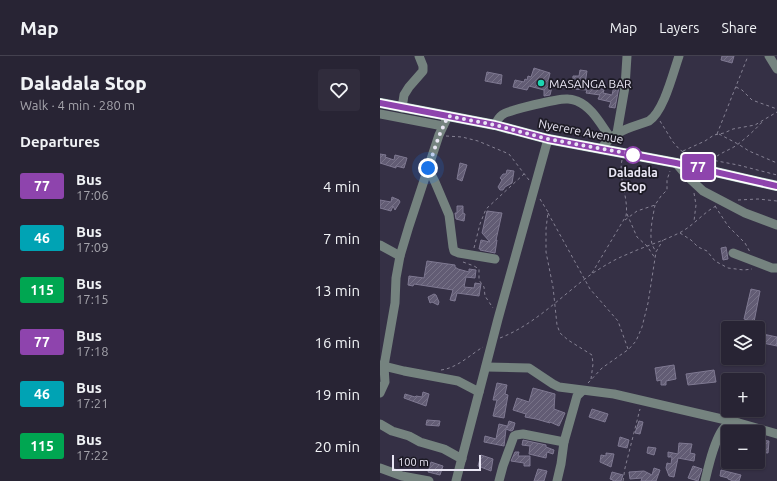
<!DOCTYPE html>
<html lang="en">
<head>
<meta charset="utf-8">
<style>
  body { margin:0; font-family:Ubuntu,sans-serif; background:#302c3c; color:#f1f3f6; height:100vh; display:flex; flex-direction:column; font-size:15px; white-space:nowrap }
  * { box-sizing:border-box; margin:0 }
  p { font-size:13px; color:#a5a4ac }
  .icon { flex:none; width:22px; height:22px; fill:none; stroke:currentColor; stroke-width:2; stroke-linecap:round; stroke-linejoin:round }
  .map { position:relative; flex:1; overflow:hidden }
  .details { display:flex; flex-direction:column; background:#282434; width:380px }
  .details>* { flex:none }
  .badge { padding:0 8px; border-radius:3px; font-size:14px; line-height:26px }
  .buttons { position:absolute; left:341px; top:265px; display:grid; gap:8px }
  .buttons a { display:grid; place-items:center; width:44px; height:44px; border-radius:4px; background:#282434; box-shadow:0 1px 3px #0004,0 0 0 1px #44414f; font-size:20px }
  .scale { position:absolute; left:12px; bottom:10px; width:89px; box-sizing:border-box; padding-left:4px; border:2px solid #e9e6f4; border-top:0; font-size:11px; line-height:14px; white-space:nowrap; color:#e9e6f4; -webkit-text-stroke:3px #1c1a24; paint-order:stroke }
  .you { position:absolute; width:20px; height:20px; margin:-10px; border:3px solid #fff; border-radius:50%; background:#1a73e8; box-shadow:0 0 0 6px #1a73e833 }
  .map>.badge { position:absolute; translate:-50% -50%; box-shadow:0 0 0 2px #fff }
  h2 { padding:0 20px; font-size:15px; line-height:36px }
  .round { display:grid; place-items:center; flex:none; width:42px; height:42px; border-radius:4px; background:#302c3c }
  .summary { display:flex; align-items:center; justify-content:space-between; height:68px; padding:0 20px }
  h1 { font-size:19px; font-weight:800; line-height:30px }
  ul { padding:0; list-style:none }
  li { display:flex; align-items:center; gap:12px; height:52px; padding:0 20px }
  li div { flex:1 }
  li b { display:block; font-size:15px }
  li em { font-style:normal }
  li .badge { min-width:44px; font-weight:700; text-align:center }
  header { display:flex; align-items:center; gap:24px; box-sizing:border-box; height:56px; padding:0 20px; background:#282434; border-bottom:1px solid #44414f }
  header strong { font-size:19px }
  nav { display:flex; gap:22px; margin-inline-start:auto; font-size:14px }
  main { display:flex; flex:1; min-height:0 }
  .map>svg:first-child { display:block }
</style>
</head>
<body>
<header>
<strong>Map</strong>
<nav><a>Map</a><a>Layers</a><a>Share</a></nav>
</header>
<main>
<section class="details">
<div class="summary"><div><h1>Daladala Stop</h1><p>Walk · 4 min · 280 m</p></div><a class="round"><svg class="icon" aria-label="heart" viewBox="0 0 24 24"><path d="M12 20l-8-8c-3-5 5-10 8-4 3-6 11-1 8 4z"/></svg></a></div>
<h2>Departures</h2>
<ul>
<li><span class="badge" style="background:#8e44ad;color:#fff">77</span><div><b>Bus</b><p>17:06</p></div><em>4 min</em></li>
<li><span class="badge" style="background:#00a3b4;color:#fff">46</span><div><b>Bus</b><p>17:09</p></div><em>7 min</em></li>
<li><span class="badge" style="background:#00a651;color:#fff">115</span><div><b>Bus</b><p>17:15</p></div><em>13 min</em></li>
<li><span class="badge" style="background:#8e44ad;color:#fff">77</span><div><b>Bus</b><p>17:18</p></div><em>16 min</em></li>
<li><span class="badge" style="background:#00a3b4;color:#fff">46</span><div><b>Bus</b><p>17:21</p></div><em>19 min</em></li>
<li><span class="badge" style="background:#00a651;color:#fff">115</span><div><b>Bus</b><p>17:22</p></div><em>20 min</em></li>
</ul>
</section>
<div class="map">
<svg width="397" height="425" viewBox="0 0 397 425">
  <defs>
    <pattern id="building-hatch" width="6" height="6" patternUnits="userSpaceOnUse"><rect width="6" height="6" fill="#625c74"/><path d="M-1 1l2-2M0 6l6-6M5 7l2-2" fill="none" stroke="#787388"/></pattern>
  </defs>
  <rect width="100%" height="100%" fill="#353045"/>
  <!-- building -->
  <g fill="url(#building-hatch)" stroke="#7f7992">
    <polygon points="342,0 354,0 352,7 341,4"/>
    <polygon points="154,12 170,17 168,25 173,27 170,39 164,40 164,34 149,30 147,34 133,31 135,24 144,26 145,23 147,24 148,20 151,21"/>
    <polygon points="200,14 207,15 205,28 216,30 216,31 224,34 223,37 232,39 234,30 239,31 235,52 229,51 231,46 218,43 220,39 206,37 207,34 192,33 193,20 199,20"/>
    <polygon points="107,16 122,19 121,28 105,25"/>
    <polygon points="0,98 6,99 5,101 14,104 15,99 27,102 24,112 16,110 16,112 0,107"/>
    <polygon points="80,107 87,109 82,125 77,123"/>
    <polygon points="127,114 134,115 132,127 125,131 123,134 120,134 118,131 122,124 120,122 123,118 126,118"/>
    <polygon points="12,141 19,144 20,146 15,154 13,150 11,155 0,152 0,144 11,146"/>
    <polygon points="77,150 83,150 83,157 85,158 84,165 76,163 75,157 77,157"/>
    <polygon points="107,155 122,157 116,184 117,184 115,197 100,194 101,193 99,193 101,184 110,186 102,177"/>
    <polygon points="346,191 348,203 343,204 341,192"/>
    <polygon points="47,205 75,209 75,211 78,213 89,216 89,213 96,214 95,222 86,221 84,231 94,232 95,227 101,228 99,240 77,237 75,245 70,244 73,234 34,228 33,230 28,229 29,220 44,222"/>
    <polygon points="371,233 380,235 374,266 364,263"/>
    <polygon points="54,238 56,239 59,246 58,249 52,246 50,247 48,241"/>
    <polygon points="378,277 397,281 397,290 378,286"/>
    <polygon points="294,309 296,323 286,325 286,329 281,329 281,324 277,325 275,312"/>
    <polygon points="334,314 336,326 308,329 306,318"/>
    <polygon points="117,327 127,329 125,338 128,339 124,362 113,360 117,344 113,344"/>
    <polygon points="153,332 175,338 174,353 185,357 179,370 170,366 170,367 156,363 145,361 146,358 133,354 137,342 149,346"/>
    <polygon points="43,336 49,338 46,350 24,342 25,338 35,341 36,340 42,341"/>
    <polygon points="212,353 228,358 225,366 209,361"/>
    <polygon points="47,364 60,365 59,370 46,369"/>
    <polygon points="129,365 135,367 133,374 131,375 126,373 124,390 104,386 105,380 116,383 119,368 127,370 127,372"/>
    <polygon points="259,365 263,366 260,378 255,377"/>
    <polygon points="240,381 249,384 247,392 238,390"/>
    <polygon points="143,384 166,389 166,391 174,394 173,398 167,396 166,402 149,398 150,390 142,389"/>
    <polygon points="380,384 389,385 388,397 379,396"/>
    <polygon points="299,387 312,388 310,397 315,398 314,405 298,402 294,421 289,420 286,412 287,407 291,408 292,401 288,401 288,396 298,398"/>
    <polygon points="268,391 276,392 274,399 267,397"/>
    <polygon points="135,396 139,396 138,400 150,400 150,410 144,410 144,407 131,405"/>
    <polygon points="226,397 234,398 231,411 220,406 221,399 226,400"/>
    <polygon points="101,399 113,403 111,415 98,410"/>
    <polygon points="51,406 63,410 60,419 48,416"/>
    <polygon points="313,410 322,413 318,425 308,422"/>
    <polygon points="274,412 280,414 276,425 261,425 262,422 250,423 249,416 264,415 272,419"/>
    <polygon points="158,413 167,415 164,425 154,425"/>
    <polygon points="341,414 361,419 359,425 353,425 348,423 348,422 340,420"/>
    <polygon points="232,416 243,419 241,425 233,425 233,424 230,423"/>
  </g>
  <g fill="none" stroke-linecap="round" stroke-linejoin="round">
    <!-- path -->
    <g stroke="#868294" stroke-width="1" stroke-dasharray="3 3" stroke-linecap="butt">
      <polyline points="356,31 362,34 372,44 397,53"/>
      <polyline points="280,65 293,86 300,94 311,100 358,109 397,119"/>
      <polyline points="337,78 368,0"/>
      <polyline points="339,78 358,88 369,95 397,107"/>
      <polyline points="66,80 82,81 98,85 129,98 149,124"/>
      <polyline points="303,95 325,85 334,79 344,77 353,73 375,69 397,56"/>
      <path d="M332 104C341 96 348 95 357 89 366 82 375 74 383 65"/>
      <polyline points="314,137 316,149 314,165"/>
      <polyline points="160,143 168,156 166,173 166,196 173,231 177,269 180,277 188,284 212,299 213,308 211,323"/>
      <polyline points="358,144 378,143 397,145"/>
      <path d="M275 149C273 160 269 177 272 188 273 191 275 194 276 196"/>
      <polyline points="335,150 348,170 365,187 370,196"/>
      <polyline points="168,157 210,233 238,265 248,293"/>
      <polyline points="247,158 257,181 267,190 275,202"/>
      <polyline points="245,164 257,155 275,149 281,140 287,134 287,124 290,115"/>
      <polyline points="300,177 311,184 318,191 327,195 335,205 348,212 364,214 372,213"/>
      <polyline points="94,192 100,168 106,153 144,118"/>
      <polyline points="83,206 94,210 99,213 99,224 104,231 105,240 113,252"/>
      <path d="M212 217 246 160C249 142 238 123 242 104"/>
      <path d="M120 282C156 268 182 239 213 217 224 210 235 203 248 198 265 190 284 185 301 176 314 169 323 157 336 150"/>
      <path d="M61 314C77 312 90 299 103 291"/>
      <polyline points="208,327 222,312 249,293 256,285 262,271 268,247 276,196 283,184"/>
      <polyline points="243,425 245,412 260,353"/>
    </g>
    <!-- minor -->
    <g stroke="#75837f" stroke-width="9">
      <polyline points="389,0 397,13"/>
      <polyline points="22,52 24,39 29,31 43,15 43,10 39,0"/>
      <polyline points="0,58 63,70"/>
      <path d="M115 69C117 65 118 62 122 59 128 54 180 42 188 43 191 43 194 44 197 45 212 51 221 69 230 81"/>
      <polyline points="237,77 245,31 247,0"/>
      <path d="M221 93C234 74 250 72 269 65 284 55 293 17 299 0"/>
      <polyline points="296,107 308,121 323,135 365,157 397,169"/>
      <polyline points="48,112 55,126 69,159 73,191 74,195 79,197 115,203"/>
      <polyline points="0,189 20,200"/>
      <polyline points="353,197 392,212 397,212"/>
      <polyline points="0,309 24,315 78,325 99,336"/>
      <polyline points="106,311 149,312 173,328 179,331 234,338 359,367 397,378"/>
      <polyline points="0,337 5,326 4,310 15,247 16,222 20,200 29,170 59,79 68,60"/>
      <polyline points="0,368 12,375 29,380 40,386 64,393 82,403"/>
      <polyline points="0,412 22,420 49,425"/>
      <polyline points="76,425 118,263 168,83"/>
      <polyline points="119,425 123,410 134,380 136,379 143,378 184,386"/>
      <polyline points="177,425 181,408 184,386 197,340 202,335"/>
      <path d="M325 425C328 412 336 376 347 369 350 368 354 368 357 368"/>
    </g>
    <!-- major -->
    <polyline stroke="#b6d2c9" stroke-width="10" points="0,47 115,69 168,83 296,107 397,130"/>
  </g>
  <g fill="none" stroke-linecap="round" stroke-linejoin="round">
    <defs>
      <polyline id="line" points="0,47 115,69 168,83 296,107 397,130"/>
    </defs>
    <!-- line casing -->
    <use href="#line" stroke="#fff" stroke-width="9"/>
    <!-- line -->
    <use href="#line" stroke="#8e44ad" stroke-width="6"/>
    <!-- walk -->
    <polyline stroke="#e9e6f4" stroke-width="4" stroke-dasharray="0 7.2" points="48,112 59,80 68,60 115,69 168,83 256,99 253,99"/>
  </g>
  <!-- markers -->
  <circle fill="#1dd5b1" stroke="#1c1a24" stroke-width="1.5" cx="161" cy="27" r="4"/>
  <circle fill="#fff" stroke="#8e44ad" stroke-width="2" cx="253" cy="99" r="8"/>
  <g text-anchor="middle" dominant-baseline="central" stroke-width="3.5" stroke-linejoin="round" paint-order="stroke">
    <!-- poi labels -->
    <g font-size="12" fill="#e9e6f4" stroke="#1c1a24" text-anchor="start">
      <text x="169" y="27">MASANGA BAR</text>
    </g>
    <!-- street labels -->
    <g font-size="12" fill="#e9e6f4" stroke="#1c1a24">
      <text transform="translate(201 75) rotate(11)">Nyerere Avenue</text>
    </g>
    <!-- stop labels -->
    <g font-size="12" font-weight="bold" fill="#e9e6f4" stroke="#1c1a24">
      <text x="253" y="116">Daladala<tspan x="253" dy="14">Stop</tspan></text>
    </g>
  </g>
</svg>
<div class="buttons">
<a><svg class="icon" aria-label="layers" viewBox="0 0 24 24"><path d="M12 4l9 5-9 5-9-5zM3 14l9 5 9-5"/></svg></a>
<a>+</a>
<a>−</a>
</div>
<div class="scale">100 m</div>
<div class="you" style="left:48px;top:112px"></div>
<b class="badge" style="left:318px;top:111px;background:#8e44ad;color:#fff">77</b>
</div>
</main>
</body>
</html>
